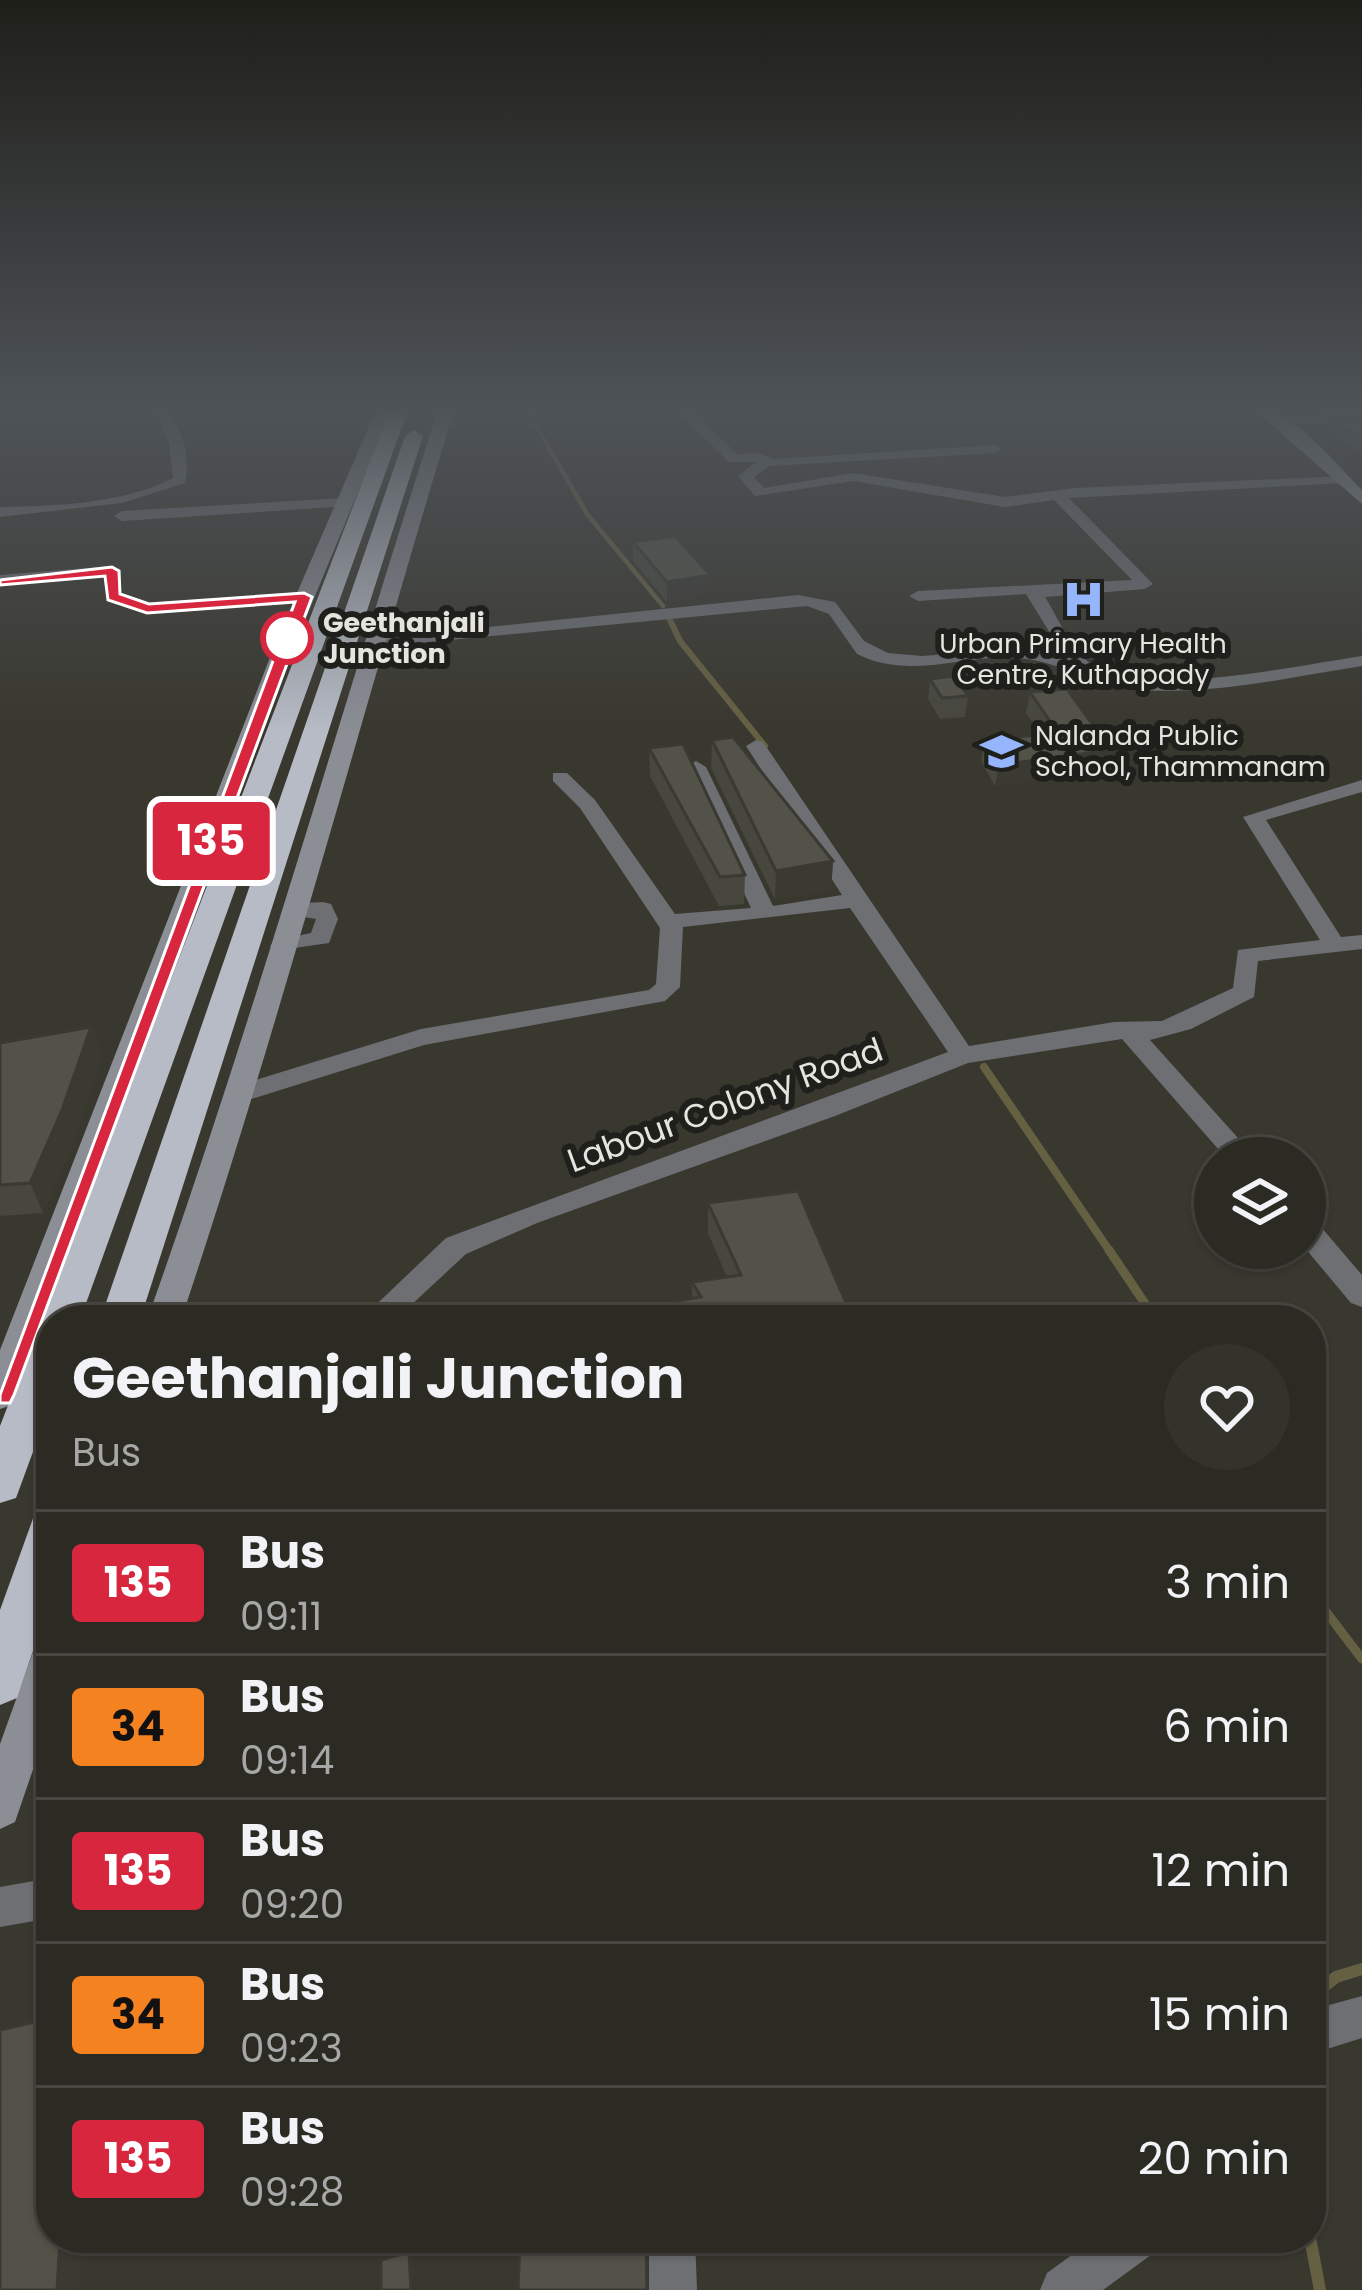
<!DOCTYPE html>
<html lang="en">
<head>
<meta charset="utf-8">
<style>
  body { margin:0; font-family:Poppins,sans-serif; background:#33322b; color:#f1f3f6; height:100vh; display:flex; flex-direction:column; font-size:45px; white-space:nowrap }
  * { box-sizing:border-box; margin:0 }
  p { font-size:39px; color:#a6a7a6 }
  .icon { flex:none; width:66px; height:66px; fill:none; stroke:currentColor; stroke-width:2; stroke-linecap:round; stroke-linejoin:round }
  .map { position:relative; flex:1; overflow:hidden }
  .sheet { position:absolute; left:36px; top:1305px; width:1290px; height:948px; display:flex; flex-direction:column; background:#2b2a23; border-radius:48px; box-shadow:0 3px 9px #0004,0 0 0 3px #474641 }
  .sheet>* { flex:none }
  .badge { padding:0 24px; border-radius:9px; font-size:42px; line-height:78px }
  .tools { position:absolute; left:1194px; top:1137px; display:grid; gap:24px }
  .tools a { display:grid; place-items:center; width:132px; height:132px; border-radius:50%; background:#2b2a23; box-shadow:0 3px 9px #0004,0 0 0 3px #474641; font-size:60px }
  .map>.badge { position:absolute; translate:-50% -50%; box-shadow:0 0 0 6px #fff }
  .round { display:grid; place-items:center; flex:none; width:126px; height:126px; border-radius:63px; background:#33322b }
  .summary { display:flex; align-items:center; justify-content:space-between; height:204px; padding:0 36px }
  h1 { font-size:57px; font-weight:700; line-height:90px }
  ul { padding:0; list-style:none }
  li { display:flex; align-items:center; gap:36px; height:144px; padding:0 36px; border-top:3px solid #474641 }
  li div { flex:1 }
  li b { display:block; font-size:45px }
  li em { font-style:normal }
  li .badge { min-width:132px; font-weight:700; text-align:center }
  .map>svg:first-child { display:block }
</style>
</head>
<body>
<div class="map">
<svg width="1362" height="2290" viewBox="0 0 1362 2290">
  <rect width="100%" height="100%" fill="#39382f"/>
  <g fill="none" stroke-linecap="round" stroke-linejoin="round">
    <!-- stream-far4 -->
    <g stroke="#666043" stroke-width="4.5">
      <polyline points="527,410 587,514 663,606"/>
      <polyline points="669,619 672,625"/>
    </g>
    <!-- stream-far3 -->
    <polyline stroke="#666043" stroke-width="6" points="671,622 680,641 765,746"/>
    <!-- stream-far2 -->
    <polyline stroke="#666043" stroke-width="8" points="984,1067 1111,1253"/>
    <!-- stream-far1 -->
    <g stroke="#666043" stroke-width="9">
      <polyline points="1109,1250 1156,1320"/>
      <polyline points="1311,1592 1362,1659"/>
    </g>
    <!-- stream -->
    <g stroke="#666043" stroke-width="12">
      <polyline points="1311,1997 1336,1977 1362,1969"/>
      <polyline points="1310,2238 1320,2290"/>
    </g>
    <!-- street -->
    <g fill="#6d6f73" fill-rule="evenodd">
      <path d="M154 410H168C182 432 191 457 185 483L122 503 0 517V507C55 506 123 504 173 478L169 443Z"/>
      <path d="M676 410H691L737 454 757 453 774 459 995 445 1002 449 995 453 769 466 754 477 764 488 853 473 1005 497 1075 488 1349 476V482L1344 483 1069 498 1153 584 1145 589 1045 597C1059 619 1071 651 1094 666 1147 699 1299 665 1362 656V666C1291 677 1215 695 1143 690 1100 686 1061 662 1019 658 967 653 910 681 857 654L829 614 807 606 366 648 363 644 372 639 798 595 835 602 864 641 888 653 922 656 1011 649 1066 659 1026 594 918 601 909 596 918 591 1132 580 1054 500 1005 507 853 481 755 496 738 476 756 462H729Z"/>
      <polygon points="1362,412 1362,420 1278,425 1271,421 1278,417"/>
      <polygon points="344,498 352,503 349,506 122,521 114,516 122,511"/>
      <polygon points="112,566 120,571 121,594 148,604 304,592 313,597 304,602 147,614 107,601 104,577 0,585 0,575"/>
      <polygon points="756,740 763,742 969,1046 1114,1022 1162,1021 1233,988 1238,950 1320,940 1243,817 1362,780 1362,792 1266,820 1341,937 1362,935 1362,949 1258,961 1254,997 1191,1029 1150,1040 1256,1158 1226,1158 1122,1039 968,1063 835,1116 537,1223 466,1254 395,1320 360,1320 446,1238 948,1052 850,908 683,927 680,987 665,1001 424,1045 248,1100 230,1100 226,1094 230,1088 421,1029 649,990 656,984 660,928 580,808 553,781 553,773 567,773 595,800 675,914 751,908 686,767 696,761 706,767 773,906 842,895 746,746"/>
      <polygon points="323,902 331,904 338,919 329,943 274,951 270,946 274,941 311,933 316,919 285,914 285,904"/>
      <polygon points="1305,1217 1315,1220 1362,1275 1362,1307 1351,1303 1305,1248"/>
      <polygon points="51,1878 51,1918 0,1927 0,1887"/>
      <polygon points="1362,1996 1362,2038 1311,2054 1311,2010"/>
      <polygon points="649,2238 695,2238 697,2290 649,2290"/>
      <polygon points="1095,2238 1157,2238 1151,2255 1103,2290 1040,2290 1047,2273"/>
    </g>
    <!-- secondary -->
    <g fill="#8b8e95" fill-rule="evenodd">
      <polygon points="376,410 392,410 298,637 18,1395 12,1405 0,1409 0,1350 278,637"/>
      <path d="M438 410H454C362 713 281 1020 181 1320H147C254 1020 340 713 438 410Z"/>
      <path d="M1255 410C1296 410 1334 463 1362 490V504Z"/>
      <polygon points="51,1636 51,1717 15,1822 0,1829 0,1744 37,1641"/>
    </g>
    <!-- highway -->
    <g fill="#b6bbc5" fill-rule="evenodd">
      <polygon points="390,410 408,410 80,1320 51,1320 51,1403 16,1498 0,1503 0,1426 31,1346 37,1334 46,1331 40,1320"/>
      <polygon points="414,430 423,436 140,1320 100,1320 405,436"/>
      <polygon points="51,1507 51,1598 17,1698 0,1705 0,1610 35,1513"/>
    </g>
  </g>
  <!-- wall -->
  <g fill="#47473e">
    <polygon points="1331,418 1362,418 1362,455 1327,429"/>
    <polygon points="633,542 710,575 709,595 667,602 633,561"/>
    <polygon points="930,679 968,696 965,717 940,719 928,699"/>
    <polygon points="1030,692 1106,771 995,786 981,761 984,740 1041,735 1026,713"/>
    <polygon points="712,740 833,861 831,890 775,899 711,768"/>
    <polygon points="649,748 745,875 744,904 719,906 650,776"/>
    <polygon points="91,1027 102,1057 74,1140 43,1213 0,1216 0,1043"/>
    <polygon points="708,1203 849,1310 848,1320 632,1320 692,1298 692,1282 727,1277 708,1233"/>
  </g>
  <!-- shaded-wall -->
  <g fill="#3a3932">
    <polygon points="710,575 709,595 667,602 667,582"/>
    <polygon points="1111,750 1106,771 995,786 999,765"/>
    <polygon points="833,861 831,890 775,899 776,871"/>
    <polygon points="91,1027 102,1057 74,1140 43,1213 30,1183"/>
    <polygon points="849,1310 848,1320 818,1320"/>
    <polygon points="60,2238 82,2238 79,2290 57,2290"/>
    <polygon points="409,2252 412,2255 414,2290 411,2290"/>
  </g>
  <!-- building -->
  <g fill="#535248" stroke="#3a3932" stroke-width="3">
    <polygon points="1331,418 1362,418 1362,441"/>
    <polygon points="675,536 710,575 667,582 633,542"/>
    <polygon points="954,676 968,696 942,698 930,679"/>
    <polygon points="1067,689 1111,750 999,765 984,740 1058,733 1030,692"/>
    <polygon points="733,737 833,861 776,871 712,740"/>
    <polygon points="683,744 745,875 720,877 649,748"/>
    <polygon points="91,1027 62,1110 30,1183 0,1185 0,1043"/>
    <polygon points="798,1191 849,1310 818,1320 632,1320 638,1318 640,1307 701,1297 692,1282 741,1275 708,1203"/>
    <polygon points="51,2018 51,2238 60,2238 57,2290 0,2290 0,2030"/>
    <polygon points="520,2238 646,2238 647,2290 518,2290"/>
    <polygon points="409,2252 411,2290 381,2290 381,2260"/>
  </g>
  <!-- sky -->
  <linearGradient id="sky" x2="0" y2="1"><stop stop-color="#1f1f1a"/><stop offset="0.56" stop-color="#4e5358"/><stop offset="1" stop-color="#4e5358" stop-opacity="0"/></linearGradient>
  <rect width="1362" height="731" fill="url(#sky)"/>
  <!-- line -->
  <polygon fill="#d7263d" stroke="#fff" stroke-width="3" points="112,567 119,571 120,594 149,604 304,593 312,597 14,1395 10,1403 0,1403 0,1395 295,602 147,613 108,600 105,576 0,585 0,580"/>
  <!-- icons -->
  <defs>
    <symbol id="hospital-bare" viewBox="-9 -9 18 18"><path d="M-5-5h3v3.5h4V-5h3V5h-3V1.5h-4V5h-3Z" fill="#95b6fd" stroke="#1f1f1b" stroke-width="2.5" paint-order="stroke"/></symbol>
    <symbol id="school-bare" viewBox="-9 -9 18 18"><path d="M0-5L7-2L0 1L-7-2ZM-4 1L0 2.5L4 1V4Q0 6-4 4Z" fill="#95b6fd" stroke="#1f1f1b" stroke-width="2.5" paint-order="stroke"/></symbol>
  </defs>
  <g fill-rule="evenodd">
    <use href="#hospital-bare" x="1054" y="570" width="59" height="59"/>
    <use href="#school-bare" x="972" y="722" width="59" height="59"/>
  </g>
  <!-- markers -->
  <circle fill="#fff" stroke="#d7263d" stroke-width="6" cx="287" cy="638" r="24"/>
  <g text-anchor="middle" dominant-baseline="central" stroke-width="12" stroke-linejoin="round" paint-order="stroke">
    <!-- far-stop labels -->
    <g font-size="27" font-weight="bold" fill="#e5e4de" stroke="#1f1f1b" text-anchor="start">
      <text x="323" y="622">Geethanjali<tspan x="323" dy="31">Junction</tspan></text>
    </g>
    <!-- far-poi labels -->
    <g font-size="27" fill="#e5e4de" stroke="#1f1f1b">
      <text x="1083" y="643">Urban Primary Health<tspan x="1083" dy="31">Centre, Kuthapady</tspan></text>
      <text x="1035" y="735" text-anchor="start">Nalanda Public<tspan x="1035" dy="31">School, Thammanam</tspan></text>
    </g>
    <!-- street labels -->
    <g font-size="33" fill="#e5e4de" stroke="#1f1f1b">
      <text transform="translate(725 1105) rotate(-20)">Labour Colony Road</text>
    </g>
  </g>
</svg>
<div class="tools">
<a><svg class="icon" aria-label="layers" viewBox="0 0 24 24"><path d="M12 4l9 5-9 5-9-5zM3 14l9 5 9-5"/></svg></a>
</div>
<b class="badge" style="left:211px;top:841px;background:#d7263d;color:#fff">135</b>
<section class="sheet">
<div class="summary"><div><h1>Geethanjali Junction</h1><p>Bus</p></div><a class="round"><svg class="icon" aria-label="heart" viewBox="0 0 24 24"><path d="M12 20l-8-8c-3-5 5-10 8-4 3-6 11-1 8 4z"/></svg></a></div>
<ul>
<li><span class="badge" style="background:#d7263d;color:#fff">135</span><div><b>Bus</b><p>09:11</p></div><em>3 min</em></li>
<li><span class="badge" style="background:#f58220;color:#111">34</span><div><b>Bus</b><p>09:14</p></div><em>6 min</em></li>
<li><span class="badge" style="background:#d7263d;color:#fff">135</span><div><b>Bus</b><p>09:20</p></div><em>12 min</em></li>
<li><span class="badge" style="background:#f58220;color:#111">34</span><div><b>Bus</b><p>09:23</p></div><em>15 min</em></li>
<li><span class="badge" style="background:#d7263d;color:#fff">135</span><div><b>Bus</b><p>09:28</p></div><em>20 min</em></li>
</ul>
</section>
</div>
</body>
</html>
